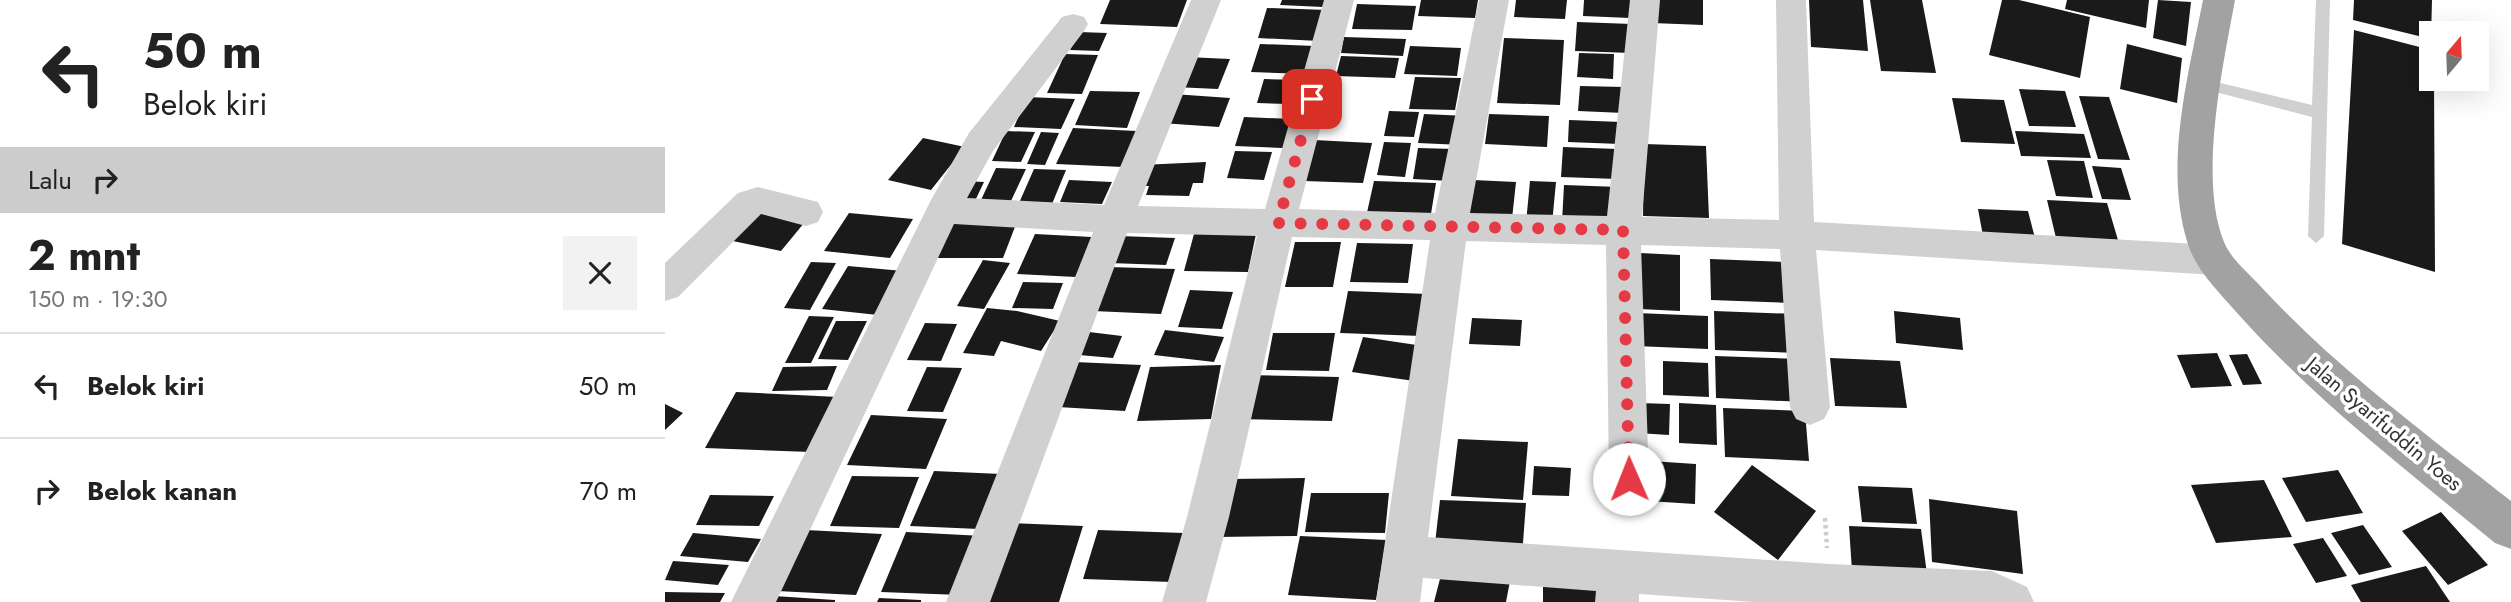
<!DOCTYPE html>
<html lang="id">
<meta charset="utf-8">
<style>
:root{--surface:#fff;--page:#f2f2f2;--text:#222;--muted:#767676;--line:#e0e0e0}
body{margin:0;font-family:Jost,sans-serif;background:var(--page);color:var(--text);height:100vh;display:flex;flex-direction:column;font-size:26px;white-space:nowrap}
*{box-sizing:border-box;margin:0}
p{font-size:23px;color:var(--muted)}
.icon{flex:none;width:38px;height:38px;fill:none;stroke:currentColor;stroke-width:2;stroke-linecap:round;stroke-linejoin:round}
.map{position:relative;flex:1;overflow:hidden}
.sheet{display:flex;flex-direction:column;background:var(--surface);width:665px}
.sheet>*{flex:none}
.top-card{background:#fff;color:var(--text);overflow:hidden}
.needle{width:46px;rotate:19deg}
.fabs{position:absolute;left:1754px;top:21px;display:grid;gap:14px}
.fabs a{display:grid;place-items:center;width:70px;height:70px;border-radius:0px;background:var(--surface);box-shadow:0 7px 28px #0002;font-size:35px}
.pin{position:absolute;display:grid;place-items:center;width:60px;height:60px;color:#fff;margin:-30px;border-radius:14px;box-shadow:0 4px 10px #0006}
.me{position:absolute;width:77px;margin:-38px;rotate:359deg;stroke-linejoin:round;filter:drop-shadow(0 0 5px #0008)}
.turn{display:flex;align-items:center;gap:24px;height:147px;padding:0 28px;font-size:32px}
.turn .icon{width:91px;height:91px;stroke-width:2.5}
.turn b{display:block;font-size:49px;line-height:60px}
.then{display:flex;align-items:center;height:66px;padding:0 28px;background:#0003;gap:14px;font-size:26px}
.round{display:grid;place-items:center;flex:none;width:74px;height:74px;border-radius:0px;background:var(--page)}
.headline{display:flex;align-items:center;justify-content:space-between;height:119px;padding:0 28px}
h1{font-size:42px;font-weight:700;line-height:52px}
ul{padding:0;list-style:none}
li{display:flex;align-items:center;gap:21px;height:105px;padding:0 28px;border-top:2px solid var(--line)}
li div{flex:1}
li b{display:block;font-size:26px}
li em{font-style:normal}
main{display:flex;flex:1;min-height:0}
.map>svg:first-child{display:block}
.building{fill:#1a1a1a}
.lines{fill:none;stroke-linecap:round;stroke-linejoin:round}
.path{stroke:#cdcdcd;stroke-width:4.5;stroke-dasharray:3.5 3.5;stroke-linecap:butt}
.service{fill:#d0d0d0;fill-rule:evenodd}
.minor{fill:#d0d0d0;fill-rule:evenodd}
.trunk{fill:#a2a2a2;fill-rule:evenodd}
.route{stroke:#e63946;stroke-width:12;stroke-dasharray:0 21.6}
.labels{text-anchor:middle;stroke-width:7;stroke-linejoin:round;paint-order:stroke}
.street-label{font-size:21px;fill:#333;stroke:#fff}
</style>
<main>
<section class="sheet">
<div class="top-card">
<div class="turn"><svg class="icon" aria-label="left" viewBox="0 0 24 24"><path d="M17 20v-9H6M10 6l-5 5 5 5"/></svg><div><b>50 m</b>Belok kiri</div></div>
<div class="then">Lalu<svg class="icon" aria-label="right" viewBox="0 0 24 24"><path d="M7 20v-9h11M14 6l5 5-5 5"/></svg></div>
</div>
<div class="headline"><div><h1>2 mnt</h1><p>150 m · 19:30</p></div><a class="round"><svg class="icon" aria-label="close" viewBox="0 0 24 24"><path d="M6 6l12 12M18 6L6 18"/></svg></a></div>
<ul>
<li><svg class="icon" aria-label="left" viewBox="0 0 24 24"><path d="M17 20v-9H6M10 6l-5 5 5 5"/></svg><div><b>Belok kiri</b></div><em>50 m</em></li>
<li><svg class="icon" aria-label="right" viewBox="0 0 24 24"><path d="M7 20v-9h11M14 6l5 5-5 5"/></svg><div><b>Belok kanan</b></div><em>70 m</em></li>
</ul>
</section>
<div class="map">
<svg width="1846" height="602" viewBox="0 0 1846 602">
<rect width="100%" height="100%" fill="#fff"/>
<path class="building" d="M445,0H522L512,27L435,24Z
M617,0H660L658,7L615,5Z
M756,0H813L810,18L753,16Z
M851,0H902L900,19L849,17Z
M919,0H966L965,18L918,16Z
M987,0H1038V25L987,23Z
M1144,0H1198L1203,51L1146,47Z
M1205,0H1257L1271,73L1216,71Z
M1337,0H1354L1425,17L1415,78L1324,55Z
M1402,0H1484L1481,28L1400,9Z
M1493,0L1526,2L1521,46L1488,38Z
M1689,0H1767L1766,39L1688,20Z
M692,4L751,6L747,30L687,29Z
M602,8L663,10L654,41L593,38Z
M912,22L967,24L966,53L910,51Z
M1689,30L1766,50V79H1769L1770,272L1677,244Z
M414,32L442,33L434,51L405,50Z
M679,37L741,39L738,56L676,53Z
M839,38L899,40L895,105L832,103Z
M595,44L650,46L643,74L586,72Z
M1462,44L1517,58L1512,103L1455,89Z
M745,46L796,48L792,76L739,74Z
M914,53L949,54L948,79L912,77Z
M400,54L433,55L417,94L382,93Z
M676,56L734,58L730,78L671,76Z
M522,57L565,59L553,89L509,87Z
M750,77L796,78L790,110L744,109Z
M599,79L632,80L625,104L592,103Z
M915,86L960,87L959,113L913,111Z
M1354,89L1400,91L1411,127L1364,126Z
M425,91L475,92L462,128L410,125Z
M508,94L565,98L554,127L496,123Z
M1414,96L1444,97L1465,160L1433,159Z
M362,97L410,99L396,129L349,127Z
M1287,98L1339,100L1350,144L1296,142Z
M724,111L754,112L749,137L719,136Z
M759,114L802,116L797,145L753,143Z
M824,114L884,116L882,147L820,144Z
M579,117L626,119L618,148L570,146Z
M904,120L956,122L955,144L903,142Z
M408,128L472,131L458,167L391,164Z
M341,131L370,132L356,162L327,161Z
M1350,131L1419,134L1426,158L1356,156Z
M376,132L394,133L380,165L362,164Z
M258,138L300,147L266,190L223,180Z
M649,140L707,143L698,183L639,181Z
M719,142L746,143L740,177L712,175Z
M979,144L1041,146L1044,218L978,216Z
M898,147L953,149L952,179L896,177Z
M753,148L790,149L785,181L748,179Z
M570,151L607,152L599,180L562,178Z
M1382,160L1419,161L1428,198L1391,196Z
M541,162L538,183H528L524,196L481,195L484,186H472L476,165Z
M1427,166L1456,168L1466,200L1437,199Z
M331,168L361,169L345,203L315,202Z
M369,169L401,170L387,204L354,203Z
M404,180L447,182L437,204L395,202Z
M808,180L851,182L847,219L803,217Z
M299,181L319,182L309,203L288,202Z
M709,181L771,183L765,220L701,217Z
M865,181L891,182L887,224L861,223Z
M899,185L954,187L953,225L897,222Z
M1382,200L1442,203L1453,240L1391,238Z
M92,206L144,217L116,251L63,240Z
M1313,209L1363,211L1370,238L1318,236Z
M184,213L248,219L225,258L159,251Z
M286,218L353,219L338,258H269Z
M370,234L427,237L411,277L352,274Z
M529,234H591L583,272L519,271Z
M454,236L510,238L501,265L444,263Z
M630,242H676L668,287H620Z
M692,243L748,244L743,283L685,282Z
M975,253L1015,255V311L974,309Z
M1045,259L1122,262L1125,303L1046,300Z
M318,260L345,263L319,309L292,306Z
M146,262L171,263L145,310L119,308Z
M183,266L238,271L213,315L157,309Z
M444,267L510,269L496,314L428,311Z
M358,282L398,283L388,309L347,308Z
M525,290L568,292L557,329L513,327Z
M683,291L763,294L756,336L675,333Z
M322,308L352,311L395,321L376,351L336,341L329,356L298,353Z
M1049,311L1131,314L1134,353L1050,350Z
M1229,311L1295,318L1298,350L1231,343Z
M972,313L1043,316V349L970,346Z
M144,316L169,317L146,363H120Z
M807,318L857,320L855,346L804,344Z
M171,321H202L183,360L153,359Z
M260,323L292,324L276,361L242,360Z
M500,330L559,337L549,362L489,355Z
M424,332L457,336L448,358L414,355Z
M608,333H670L664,371L601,370Z
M698,337L765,347L756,382L687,372Z
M1552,353L1567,386L1526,388L1512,355Z
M1582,354L1597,384L1578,385L1564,355Z
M1050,356L1136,359L1140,402L1051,398Z
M1165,358L1235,361L1242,408L1170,406Z
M998,361L1043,363L1044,397L998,395Z
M410,362L476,365L460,411L393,407Z
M556,365L546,419L472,421L485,367Z
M172,366L162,390L107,391L118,367Z
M262,367L297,368L278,412L242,411Z
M581,375L674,377L667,421L572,419Z
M71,392L173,397L146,452L40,448Z
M974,403L1005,404L1004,435L972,433Z
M1014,403L1051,405L1052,445L1014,443Z
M0,404L18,413L0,430Z
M1058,408L1140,411L1144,461L1060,457Z
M206,415L282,419L261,469L182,465Z
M793,439L863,442L858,500L786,496Z
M985,461L1031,464L1030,504L983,501Z
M1087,465L1151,511L1113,560L1049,512Z
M869,466L906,468L904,496L867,495Z
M1673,470L1698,513L1641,522L1617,478Z
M269,471L336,474L314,529L245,526Z
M187,476L254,477L234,528L165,526Z
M640,478L632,536L550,537L561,479Z
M1599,480L1627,537L1551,543L1526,485Z
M1193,486L1247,488L1252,524L1197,522Z
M646,493H724L720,533L640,532Z
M45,495L109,496L94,526L31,525Z
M1264,499L1352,511L1358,574L1267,562Z
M775,500L861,503L857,556L769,552Z
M1776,512L1823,565L1783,585L1737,531Z
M346,523L418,526L394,602H318Z
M1698,525L1727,567L1694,575L1666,533Z
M1184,526L1256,529L1262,574L1187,571Z
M141,530L217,534L191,595L112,591Z
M433,530L519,533L507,582L418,579Z
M241,532L318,536L295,595L216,592Z
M28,533L96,539L83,562L15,556Z
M635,536L721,540L711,600L623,595Z
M1658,538L1682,576L1651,583L1628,544Z
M8,561L64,565L53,585L0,580Z
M1761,566L1785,602H1696L1686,585Z
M777,571L845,581L841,602H769Z
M933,580L934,602H878V582Z
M0,592L60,593L55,602H0Z
M109,596L170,600V602H107Z
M214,598L256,600V602H212Z"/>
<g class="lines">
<path class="path" d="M1160,518L1162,548"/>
<path class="service" d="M1651,0H1665L1659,236L1651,243L1643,236L1647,117L1539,89L1531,84L1539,79L1647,105Z"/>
<path class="minor" d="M526,0H556L473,206L600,209L659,0H689L634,209L770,213L814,0H844L805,213L942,216L965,0H995L977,217L1114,220L1111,0H1141L1149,222L1550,245L1563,250L1568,260L1563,270L1550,275L1151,250L1165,407L1159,419L1145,425L1131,419L1125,407L1115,249L976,245L984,479L978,493L964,498L950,493L944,479L941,245L801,241L763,537L1165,564L1327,571L1362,587L1369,602H1089L974,594V602H930L931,591L758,578L755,602H711L765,240L627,237L564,517L541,602H497L522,517L592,236L462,233L325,602H281L428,232L289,224L111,602H66L266,200L304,133L397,17L408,14L419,17L423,24L419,31L328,151L302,198L439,205Z
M93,187L153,202L158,212L153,222L141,226L96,214L13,297L0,301V263L73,193Z"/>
<path class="trunk" d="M1538,0H1570C1558,66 1533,178 1559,242C1566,260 1587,276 1600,291C1674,370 1761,434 1846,501V549L1830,543C1741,470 1650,400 1573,314C1554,292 1530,270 1522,241C1499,165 1523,76 1538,0Z"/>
</g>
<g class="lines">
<path class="route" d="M647,99L613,223L958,230L964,479"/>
</g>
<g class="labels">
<g class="street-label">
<text transform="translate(1719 424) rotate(40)" y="7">Jalan Syarifuddin Yoes</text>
</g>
</g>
</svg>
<div class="fabs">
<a><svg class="needle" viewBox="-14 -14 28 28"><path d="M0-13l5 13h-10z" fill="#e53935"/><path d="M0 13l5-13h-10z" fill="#767676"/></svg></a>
</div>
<div class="pin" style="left:647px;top:99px;background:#d93025"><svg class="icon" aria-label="arrive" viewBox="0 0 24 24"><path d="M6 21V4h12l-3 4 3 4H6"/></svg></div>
<svg class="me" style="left:964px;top:479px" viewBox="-20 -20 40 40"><circle r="19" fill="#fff"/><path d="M0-13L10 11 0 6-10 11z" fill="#e63946"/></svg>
</div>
</main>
